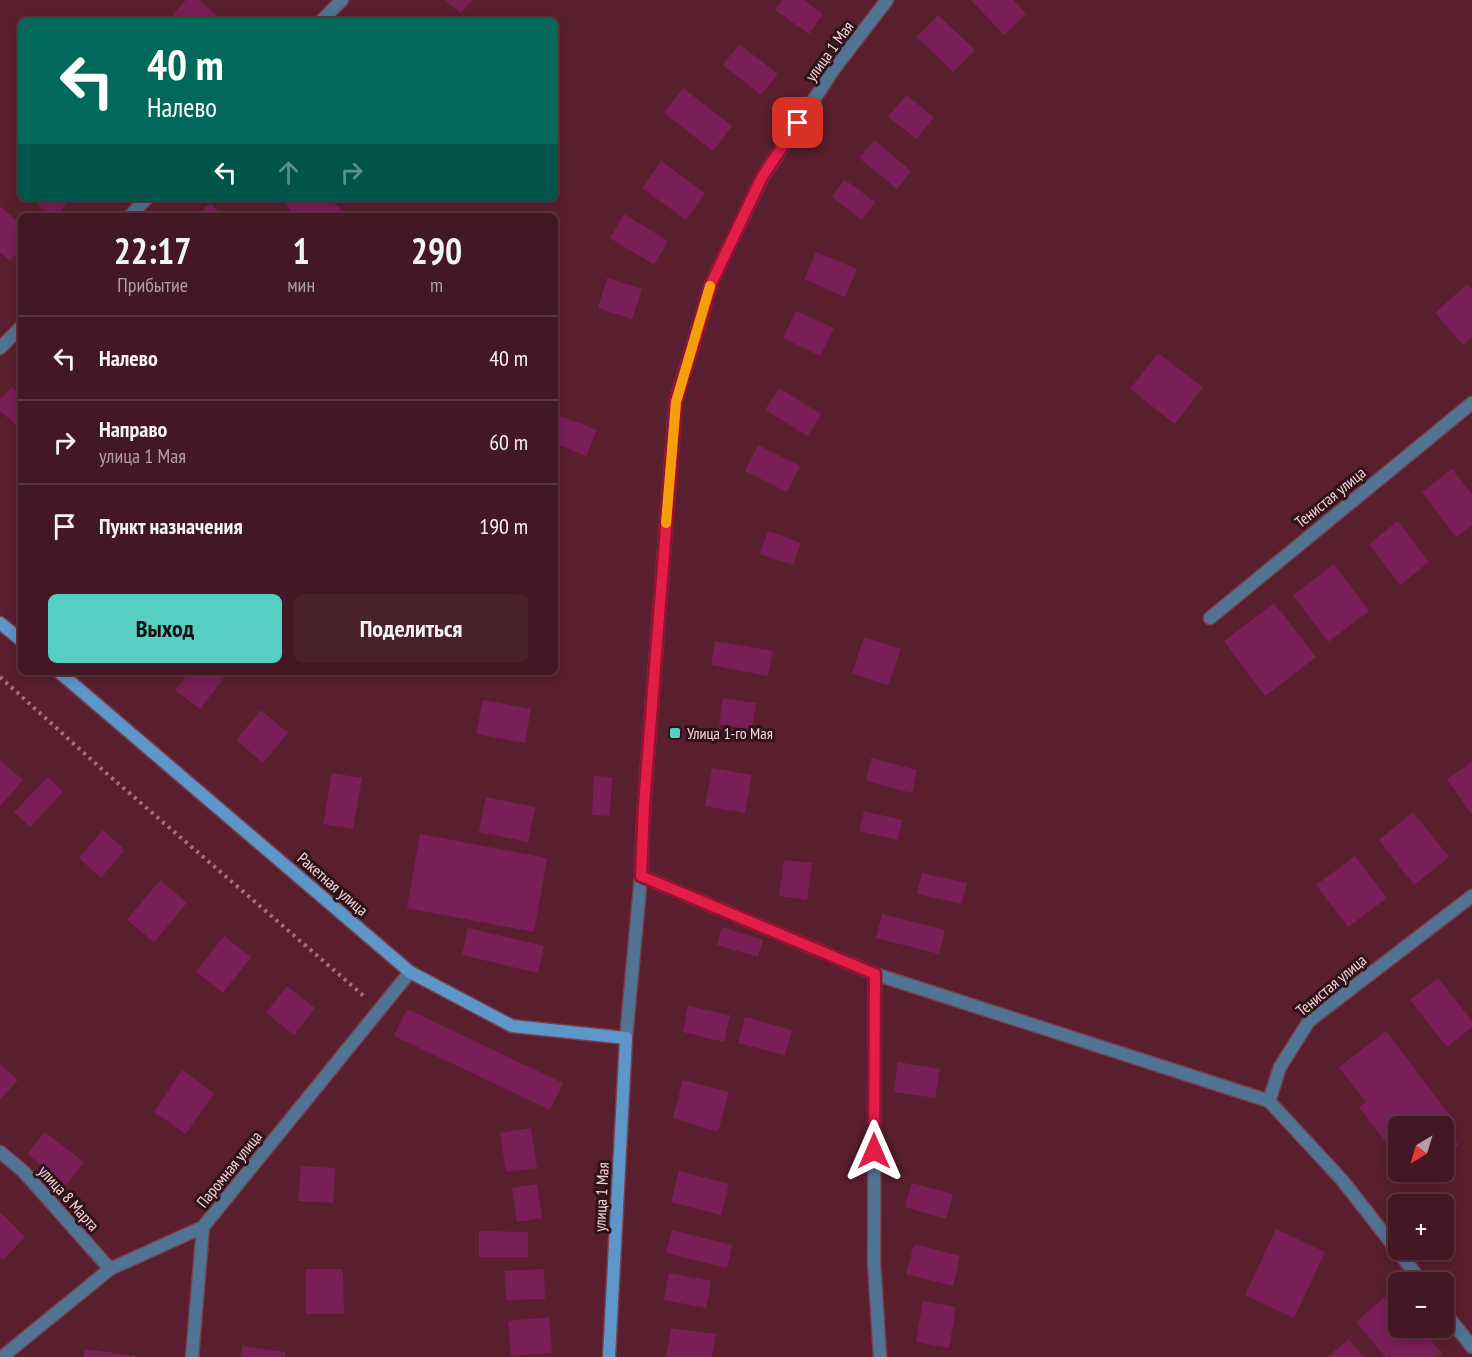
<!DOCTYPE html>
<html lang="ru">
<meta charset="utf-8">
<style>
:root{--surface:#431723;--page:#4a202b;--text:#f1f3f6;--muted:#af9fa6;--line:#5b3641;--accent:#57cec2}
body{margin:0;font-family:"PT Sans Narrow",sans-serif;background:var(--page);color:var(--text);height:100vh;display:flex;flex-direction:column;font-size:22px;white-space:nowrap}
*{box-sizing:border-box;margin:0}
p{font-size:20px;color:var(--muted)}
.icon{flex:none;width:33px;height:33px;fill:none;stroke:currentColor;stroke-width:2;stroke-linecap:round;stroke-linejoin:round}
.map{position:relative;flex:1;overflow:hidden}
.details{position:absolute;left:18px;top:213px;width:540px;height:462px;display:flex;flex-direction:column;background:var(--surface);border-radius:9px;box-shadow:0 3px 15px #0003,0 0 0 2px var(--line)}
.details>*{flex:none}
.guide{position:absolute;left:18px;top:18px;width:540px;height:183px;border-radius:9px;box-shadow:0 3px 15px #0003,0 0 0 2px var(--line);background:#00695c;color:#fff;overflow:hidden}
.needle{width:39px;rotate:218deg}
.tools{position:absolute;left:1388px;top:1116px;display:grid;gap:12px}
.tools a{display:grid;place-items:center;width:66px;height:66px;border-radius:9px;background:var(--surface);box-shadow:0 3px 15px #0003,0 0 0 2px var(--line);font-size:30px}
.pin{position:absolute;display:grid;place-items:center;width:51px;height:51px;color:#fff;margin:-26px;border-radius:12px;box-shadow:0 3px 9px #0006}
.me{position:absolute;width:66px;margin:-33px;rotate:0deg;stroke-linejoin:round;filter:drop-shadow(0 0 4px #0008)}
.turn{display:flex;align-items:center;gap:21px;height:126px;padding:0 30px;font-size:27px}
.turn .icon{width:78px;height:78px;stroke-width:2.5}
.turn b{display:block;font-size:42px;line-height:51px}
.lanes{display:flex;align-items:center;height:57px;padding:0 30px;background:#0003;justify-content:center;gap:30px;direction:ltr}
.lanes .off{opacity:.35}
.eta{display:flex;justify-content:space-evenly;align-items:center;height:102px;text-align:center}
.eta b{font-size:36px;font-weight:700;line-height:42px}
.cta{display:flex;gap:12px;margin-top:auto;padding:12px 30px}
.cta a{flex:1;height:69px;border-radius:9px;background:var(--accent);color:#111;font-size:24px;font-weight:700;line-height:69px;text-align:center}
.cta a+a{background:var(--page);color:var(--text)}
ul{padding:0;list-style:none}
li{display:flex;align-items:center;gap:18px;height:84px;padding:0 30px;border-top:2px solid var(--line)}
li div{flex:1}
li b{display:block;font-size:22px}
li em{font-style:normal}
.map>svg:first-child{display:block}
.building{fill:#7a1e58}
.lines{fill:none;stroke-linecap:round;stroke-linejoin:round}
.minor-casing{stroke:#76404e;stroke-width:15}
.secondary-casing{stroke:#76404e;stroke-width:15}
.path{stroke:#a2717d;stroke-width:4;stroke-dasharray:3 4.5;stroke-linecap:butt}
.minor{stroke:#517494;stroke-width:12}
.secondary{stroke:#5d96c8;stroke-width:12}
.route-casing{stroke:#92132f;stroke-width:15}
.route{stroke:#e11d48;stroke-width:10}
.slow{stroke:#f59e0b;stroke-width:10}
.poi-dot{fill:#57cec2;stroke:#2e141a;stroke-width:2}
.labels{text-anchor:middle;stroke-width:6;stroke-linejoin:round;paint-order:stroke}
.street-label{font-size:16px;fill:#fcd6dd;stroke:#2e141a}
.poi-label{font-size:16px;fill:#fcd6dd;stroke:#2e141a;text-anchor:start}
</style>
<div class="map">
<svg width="1472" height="1357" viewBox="0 0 1472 1357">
<rect width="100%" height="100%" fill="#591f2f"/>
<path class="building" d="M186,0H199L223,21H177L172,16Z
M445,0H472L461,13Z
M782,0H804L823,14L809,34L775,10Z
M971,0H1013L1026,14L1004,35Z
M938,15L975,50L953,72L917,37Z
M739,44L778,74L761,95L723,65Z
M683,88L732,126L713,151L664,113Z
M906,95L934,117L917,139L888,117Z
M874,140L911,171L897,189L859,158Z
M661,161L705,193L686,220L642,188Z
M844,179L875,202L862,220L832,197Z
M30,198H71L56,216H51Z
M290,198H329L342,211L337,216H297L284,203Z
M210,203L224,216H198Z
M0,206L21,225V249L10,261L0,252Z
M624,214L668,241L654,265L610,238Z
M816,252L857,269L845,297L804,279Z
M607,278L642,289L632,319L598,308Z
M1467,284L1472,289V337L1463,345L1435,313Z
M796,311L834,328L820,356L783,338Z
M1158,353L1203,387L1175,424L1130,389Z
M11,387L21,395V429L0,411V400Z
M779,388L821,414L808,436L765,410Z
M555,414L597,430L586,456L555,443Z
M758,445L800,466L787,492L745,471Z
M1452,469L1472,495V525L1456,537L1422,492Z
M1398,521L1429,562L1400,585L1369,544Z
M768,531L801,543L793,565L760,554Z
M1334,564L1369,611L1328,642L1293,595Z
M1274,603L1316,657L1265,696L1224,641Z
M864,637L901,649L888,685L852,673Z
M715,641L773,651L768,676L711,665Z
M189,672H216L224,678L200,709L175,690Z
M723,698L756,703L752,730L719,724Z
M483,700L531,709L525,743L476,734Z
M261,710L288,733L263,763L236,740Z
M871,758L917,770L912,793L866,781Z
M0,760L23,780L0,806Z
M1472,762V815L1447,779Z
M712,768L752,775L745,813L705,806Z
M332,773L362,778L353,829L323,824Z
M594,776L612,777L610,816L592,815Z
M48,777L63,792L30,827L14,812Z
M486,797L535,807L528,842L479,832Z
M864,811L902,820L898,840L859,831Z
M1413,812L1449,857L1414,885L1379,840Z
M103,830L125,850L101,878L79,858Z
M420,834L547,858L534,932L407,908Z
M1355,856L1387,898L1348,927L1316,885Z
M784,860L812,863L807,900L779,896Z
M922,873L967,883L962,904L917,894Z
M160,880L187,903L154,942L127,920Z
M882,914L945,930L939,954L876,938Z
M722,927L763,940L758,957L717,945Z
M468,928L544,946L538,973L462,955Z
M224,936L251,957L223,993L196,972Z
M1438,978L1472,1021V1027L1447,1047L1410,1000Z
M287,986L315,1008L294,1035L266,1013Z
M688,1006L730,1015L724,1042L683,1032Z
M407,1009L563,1083L550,1110L394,1036Z
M745,1017L792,1030L785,1055L738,1043Z
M1386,1031L1454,1121L1445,1128L1459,1145L1443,1158V1126H1398V1159L1359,1107L1366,1102L1339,1067Z
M898,1062L940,1069L935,1098L894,1092Z
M0,1064L18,1080L0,1100Z
M182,1070L214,1093L186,1134L154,1112Z
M683,1080L729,1092L718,1132L673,1118Z
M531,1128L537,1168L506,1172L500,1133Z
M45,1132L84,1162L66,1185L27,1154Z
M301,1166L335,1168L333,1203L298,1201Z
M679,1171L729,1184L721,1215L671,1202Z
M912,1183L953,1194L946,1219L905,1207Z
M537,1184L542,1218L517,1222L512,1188Z
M0,1212L25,1237L3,1260L0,1257Z
M1276,1229L1325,1252L1294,1318L1245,1295Z
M672,1230L732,1245L727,1268L666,1253Z
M479,1231L528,1232V1257H479Z
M914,1244L960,1256L953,1286L906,1274Z
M306,1269H343L344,1314H306Z
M544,1269L545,1299L506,1300L505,1271Z
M669,1273L711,1281L706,1308L664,1300Z
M1390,1293L1398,1302V1328H1420L1442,1353L1437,1357H1386L1356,1322Z
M923,1301L956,1307L949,1348L916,1342Z
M549,1317L552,1353L511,1356L508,1321Z
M671,1328L716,1334L712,1357H666Z
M1349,1339L1364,1357H1327Z
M242,1346L285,1352V1357H241Z
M85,1349L135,1356V1357H84Z"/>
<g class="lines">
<defs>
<path id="minor" d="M321,21L342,0
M130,216L147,198
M0,348L21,327
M1210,618L1472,403
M641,876L875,974L1269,1101L1342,1180L1422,1282
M875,974L874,1262L880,1357
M626,1038L641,876L644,805L676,401L712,282L762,178L834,69L887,0
M1269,1101L1280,1067L1309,1021L1472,896
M0,1152L23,1171L110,1269
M1443,1310L1472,1347
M2,1357L110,1269L203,1227L410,972
M192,1357L203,1227"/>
<path id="secondary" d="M0,623L21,640
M59,672L410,972L512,1026L626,1038L609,1357"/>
</defs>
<use href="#minor" class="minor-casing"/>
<use href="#secondary" class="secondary-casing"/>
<path class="path" d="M0,677L105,772L365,997"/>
<use href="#minor" class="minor"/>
<use href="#secondary" class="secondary"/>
</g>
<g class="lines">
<defs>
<path id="route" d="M798,123L762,177L712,282L676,402L644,805L641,876L875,974L874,1151"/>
</defs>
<use href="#route" class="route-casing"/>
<use href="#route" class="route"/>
<path class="slow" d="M666,523L676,402L710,286"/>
</g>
<rect class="poi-dot" x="669" y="727" width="12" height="12" rx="3"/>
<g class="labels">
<g class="street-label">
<text transform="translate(829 51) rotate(-54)" y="6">улица 1 Мая</text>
<text transform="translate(1330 497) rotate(-39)" y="6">Тенистая улица</text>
<text transform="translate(333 884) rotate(41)" y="6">Ракетная улица</text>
<text transform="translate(1331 985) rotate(-40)" y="6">Тенистая улица</text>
<text transform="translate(229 1169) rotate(-51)" y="6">Паромная улица</text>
<text transform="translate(601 1197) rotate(-87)" y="6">улица 1 Мая</text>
<text transform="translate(69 1198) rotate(48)" y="6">улица 8 Марта</text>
</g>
<g class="poi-label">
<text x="687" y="739">Улица 1-го Мая</text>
</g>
</g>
</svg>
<div class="tools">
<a><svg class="needle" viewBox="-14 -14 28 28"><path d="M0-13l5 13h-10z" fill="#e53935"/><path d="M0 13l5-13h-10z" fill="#af9fa6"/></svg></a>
<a>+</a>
<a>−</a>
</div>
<div class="pin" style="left:798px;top:123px;background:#d93025"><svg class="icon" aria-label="arrive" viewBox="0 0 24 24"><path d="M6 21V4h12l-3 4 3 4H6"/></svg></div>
<svg class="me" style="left:874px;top:1151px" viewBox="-20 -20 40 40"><path d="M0-17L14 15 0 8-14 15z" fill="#e11d48" stroke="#fff" stroke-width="4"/></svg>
<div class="guide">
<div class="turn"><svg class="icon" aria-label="left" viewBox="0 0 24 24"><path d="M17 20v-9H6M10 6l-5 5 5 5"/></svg><div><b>40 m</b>Налево</div></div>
<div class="lanes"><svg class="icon" aria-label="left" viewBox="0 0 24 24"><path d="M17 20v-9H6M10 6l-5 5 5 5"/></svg><svg class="icon off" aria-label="ahead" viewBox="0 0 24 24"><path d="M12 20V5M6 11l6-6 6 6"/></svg><svg class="icon off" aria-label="right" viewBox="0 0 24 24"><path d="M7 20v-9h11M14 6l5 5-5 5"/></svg></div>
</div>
<section class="details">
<div class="eta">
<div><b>22:17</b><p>Прибытие</p></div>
<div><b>1</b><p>мин</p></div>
<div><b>290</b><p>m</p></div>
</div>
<ul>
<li><svg class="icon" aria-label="left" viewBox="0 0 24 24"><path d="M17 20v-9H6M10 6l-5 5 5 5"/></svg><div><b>Налево</b></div><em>40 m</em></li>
<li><svg class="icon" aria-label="right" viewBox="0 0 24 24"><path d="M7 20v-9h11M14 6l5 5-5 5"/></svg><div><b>Направо</b><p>улица 1 Мая</p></div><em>60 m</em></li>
<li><svg class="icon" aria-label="arrive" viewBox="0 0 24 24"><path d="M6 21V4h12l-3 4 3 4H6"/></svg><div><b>Пункт назначения</b></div><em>190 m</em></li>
</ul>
<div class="cta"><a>Выход</a><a>Поделиться</a></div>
</section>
</div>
